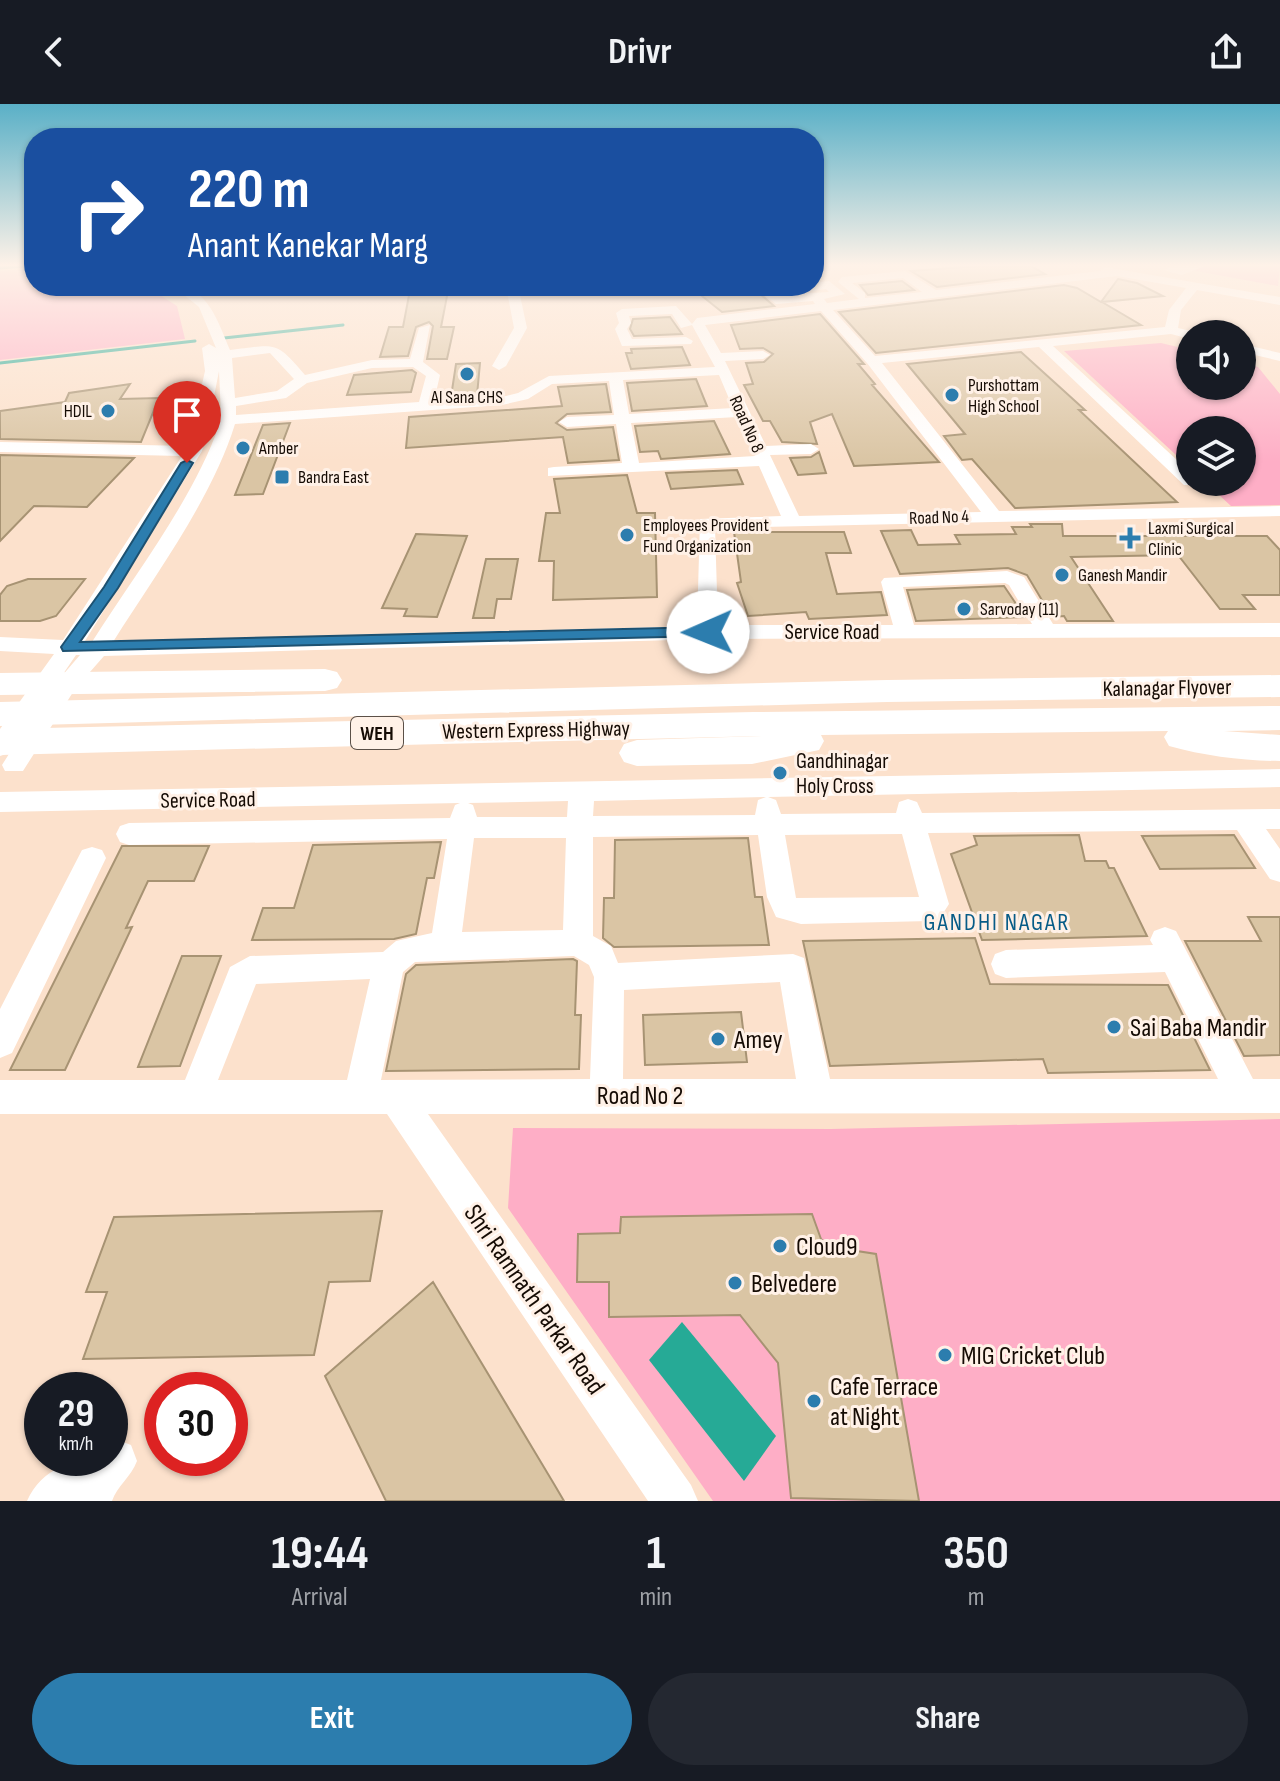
<!DOCTYPE html>
<style>
:root{--surface:#171b24;--page:#242831;--text:#f1f3f6;--muted:#9ea1a6;--accent:#2c7dae}
body{margin:0;font-family:"Sofia Sans Condensed",sans-serif;background:var(--page);color:var(--text);height:100vh;display:flex;flex-direction:column;font-size:30px;white-space:nowrap}
*{box-sizing:border-box;margin:0}
p{font-size:26px;color:var(--muted)}
.icon{flex:none;width:44px;height:44px;fill:none;stroke:currentColor;stroke-width:2;stroke-linecap:round;stroke-linejoin:round}
.map{position:relative;height:1397px;overflow:hidden}
.details{display:flex;flex-direction:column;background:var(--surface);flex:1}
.details>*{flex:none}
.hud{position:absolute;left:24px;top:24px;width:800px;height:168px;border-radius:32px;box-shadow:0 2px 6px #0004;background:#1a4fa0;color:#fff;overflow:hidden}
.tools{position:absolute;left:1176px;top:216px;display:grid;gap:16px}
.tools a{display:grid;place-items:center;width:80px;height:80px;border-radius:50%;background:var(--surface);box-shadow:0 2px 6px #0004;font-size:40px}
.speed{position:absolute;left:24px;top:1268px;display:flex;gap:16px;font-size:40px;font-weight:700;text-align:center}
.speed>*{display:grid;place-content:center;width:104px;height:104px;border-radius:50%;background:var(--surface);box-shadow:0 2px 6px #0004;line-height:1}
.speed small{font-size:20px;font-weight:400}
.speed .limit{border:12px solid #d22;background:#fff;color:#111}
.pin{position:absolute;display:grid;place-items:center;width:68px;height:68px;color:#fff;margin:-82px -34px;border-radius:50% 50% 50% 0;rotate:-45deg;box-shadow:0 0 8px #0007}
.pin .icon{rotate:45deg}
.me{position:absolute;width:88px;margin:-44px;rotate:269deg;stroke-linejoin:round;filter:drop-shadow(0 0 6px #0008)}
.turn{display:flex;align-items:center;gap:28px;height:168px;padding:0 32px;font-size:36px}
.turn .icon{width:104px;height:104px;stroke-width:2.5}
.turn b{display:block;font-size:56px;line-height:68px}
.eta{display:flex;justify-content:space-evenly;align-items:center;height:136px;text-align:center}
.eta b{font-size:48px;font-weight:700;line-height:56px}
.cta{display:flex;gap:16px;margin-top:auto;padding:16px 32px}
.cta a{flex:1;height:92px;border-radius:48px;background:var(--accent);color:#fff;font-size:32px;font-weight:700;line-height:92px;text-align:center}
.cta a+a{background:var(--page);color:var(--text)}
header{display:flex;justify-content:space-between;align-items:center;height:104px;padding:0 32px;background:var(--surface);font-size:36px;font-weight:700}
.map>svg:first-child{display:block}
.green{fill:#feaec6}
.water{fill:#26aa96}
.lines{fill:none;stroke-linecap:round;stroke-linejoin:round}
.stream{stroke:#26aa96;stroke-width:3}
.building{fill:#dac5a4;stroke:#a79373;stroke-width:2}
.minor{fill:#fff;fill-rule:evenodd}
.highway{fill:#fff;fill-rule:evenodd}
.route{fill:#2c7dae;stroke:#1d5171;stroke-width:2}
.poi-dot{fill:#2c7dae;stroke:#fff1e7;stroke-width:3}
.labels{text-anchor:middle;stroke-width:6;stroke-linejoin:round;paint-order:stroke}
.far-poi-label{font-size:18px;fill:#150b04;stroke:#fff1e7;text-anchor:start}
.far-street-label{font-size:18px;fill:#150b04;stroke:#fff1e7}
.shield{fill:#fff1e7;stroke:#5b5048;stroke-width:2}
.shield-label{font-size:20px;font-weight:bold;fill:#150b04}
.street-label{font-size:22px;fill:#150b04;stroke:#fff1e7}
.poi-label{font-size:22px;fill:#150b04;stroke:#fff1e7;text-anchor:start}
.neighbourhood-label{font-size:24px;letter-spacing:2px;fill:#075c87;stroke:#fff1e7}
.near-poi-label{font-size:26px;fill:#150b04;stroke:#fff1e7;text-anchor:start}
.near-street-label{font-size:26px;fill:#150b04;stroke:#fff1e7}
</style>
<header><svg class="icon" aria-label="back" viewBox="0 0 24 24"><path d="M15 5l-7 7 7 7"/></svg>Drivr<svg class="icon" aria-label="share" viewBox="0 0 24 24"><path d="M12 15V3M7 8l5-5 5 5M5 13v7h14v-7"/></svg></header>
<div class="map">
<svg width="1280" height="1397" viewBox="0 0 1280 1397">
<rect width="100%" height="100%" fill="#fce1cc"/>
<path class="green" d="M1280,162L1278,182L1175,163L1189,162Z
M34,165V182H146L177,202L185,235L0,256V167Z
M1161,239L1190,246V282H1242V259L1258,263L1280,290V401L1231,402L1205,378H1242V326H1190V364L1064,247Z
M1280,1015V1397H713L508,1104L513,1024L831,1025Z"/>
<path class="water" d="M682,1218L776,1332L744,1377L649,1256Z"/>
<g class="lines">
<path class="stream" d="M0,164L24,162
M224,234L343,221
M0,259L195,237"/>
</g>
<path class="building" d="M978,162H1031L1045,170L937,183L911,167Z
M1118,175L1137,179L1163,192L1102,198L1141,221L876,249L839,208L1064,181L1077,184L1101,198Z
M902,177L914,186L868,191L860,181Z
M416,182H439L438,187H448L441,223H454L447,255H427L433,222L429,218L416,223L408,252L380,253L389,223H403L410,186H416Z
M712,182H768L759,189L774,202L722,208L692,184Z
M820,210L864,260H858L875,280L872,281L939,358L854,362L832,310L810,318L817,340L782,338L770,317H763L744,281L753,280L746,259L764,258L773,250L763,244L740,245L731,221Z
M670,213L682,230L634,232L630,225L633,215Z
M682,243L690,261L631,265L626,249H632L631,245Z
M1021,248L1085,306H1079L1177,398L1015,404L972,355L962,356L944,332L965,330L907,260Z
M480,259L477,291L451,293L456,260Z
M412,266L416,269L411,288L347,291L354,271Z
M696,275L707,302L632,307L627,279Z
M130,280L120,295L159,294L141,338L0,335V307L65,298L69,289Z
M606,280L611,308L567,310L556,319L567,326L613,323L619,356L568,359L563,333L406,344L409,313L562,302L558,283Z
M714,317L730,350L661,355L658,347L640,348L635,322Z
M290,319L263,390L235,391L263,321Z
M819,348L826,369L798,371L790,354L811,353Z
M0,351L134,354L87,403L34,402L0,437Z
M737,366L743,380L671,385L666,369Z
M627,371L637,409H655L657,493L553,496L554,457H539L546,409H560L554,375Z
M1030,420H1062L1063,432H1267L1280,446V491H1243L1255,505H1220L1178,451L1071,453L1113,517H1067L1064,512L1052,513L1027,471L1008,464L900,470L881,427L911,426L918,441L960,440L955,431L1016,430L1012,423H1032Z
M734,428H844L851,449H826L837,490L881,488L887,511L809,515L806,508L748,512L737,479L741,478Z
M416,430L467,432L437,513L404,512L407,505L382,504Z
M486,455H518L511,495H497L494,514H473Z
M28,475H85L56,512L40,517H0V491L7,482Z
M1004,482L1025,513L916,517L907,486Z
M1079,731L1085,757H1106L1109,764H1114L1147,832L982,836L951,750L977,741L974,732Z
M1234,731L1255,764L1160,765L1142,732Z
M748,734L755,793H762L769,841L614,843L603,834L604,794H614L615,736Z
M441,738L434,774H427L416,830L394,835L252,836L263,804H294L313,741Z
M122,742H209L194,777H148L126,824L132,823L65,966H10Z
M1248,813H1280V951L1244,952L1185,837H1261Z
M975,834L990,880L1168,881L1210,966L1048,969L1043,955L830,962L803,837Z
M182,852H221L180,962L138,963Z
M573,855L577,857L575,911H581L579,965L386,967L406,870L416,861Z
M741,908L747,958L645,961L643,911Z
M382,1107L370,1177L329,1178L314,1251L83,1255L107,1188H86L114,1113Z
M812,1110L821,1135L831,1143L876,1150L919,1397L791,1394L778,1259L740,1211L609,1213V1178H577L578,1130L620,1129L621,1113Z
M433,1178L554,1380L564,1397H386L325,1272Z"/>
<g class="lines">
<path class="minor" d="M1173,162H1205L1182,171L1163,166Z
M1105,163L1280,193V201L1197,186L1181,206L1178,224L1195,228L1190,235L1171,230L1053,242L1190,368V378H1198L1196,381H1184L1039,243L882,259L999,407L1280,402V412L715,424L718,521H893L881,478L884,474L1007,467L1024,473L1053,520L1280,519V533L708,535L104,552L75,585L23,667H5L2,661L16,639L9,649L0,652V625L54,550L0,547V533L63,536L182,352L0,348V338L188,342L205,267L202,244L209,240L216,244L199,203L173,182C208,182 218,218 230,246C275,241 275,235 305,271L372,256L410,255L419,224L430,221L423,258L440,271L434,297L502,293L518,289L549,272L715,263L692,221L681,224L672,210L629,212L631,219L627,225L632,235L686,233L693,237L691,240L622,242L615,225L619,219L616,209L622,205L676,202L692,220L697,214L815,200L813,197L776,200L762,189L768,185L829,177L845,190L824,195L827,199L859,195L838,178L842,173L905,167L936,186L1100,167ZM1117,172L1186,184L1169,206L1165,223L875,252L833,206ZM903,174L922,188L865,194V189L852,179ZM826,185L829,188L779,191ZM821,207L867,259L981,408L799,412L770,351L811,350L819,345L811,340L766,342L725,257L763,255L770,251L763,247L721,249L705,221ZM270,249L294,275L277,287L235,294L232,254ZM413,263L426,272L419,298L236,311V302L286,294L307,279L372,264ZM219,267L221,312L210,313ZM719,271L733,304L629,310L623,276ZM609,277L614,311L567,313L559,318L567,323L616,320L622,359L554,363L548,364V372L759,362L781,412L700,415L697,522L113,538C155,471 212,395 235,320L502,301L528,295L552,280ZM737,313L755,352L639,359L631,319ZM209,321H219C195,393 133,473 92,538L85,537L202,347ZM1005,479L1009,481L1032,520L914,521L903,483ZM76,551H80L61,573Z
M506,182H518L527,224L506,262L499,266L492,262L514,224Z
M1242,240L1280,249V257L1242,248Z
M1280,665V683L768,693L776,696L781,710L896,709L899,698L908,695L917,698L922,709L1280,705V725H1266L1280,745V778L1270,775L1237,726L928,729L949,800L940,814L930,817L801,820L776,813L767,793L758,731L593,733V832L611,842L618,859L793,850L804,854L830,975H1218L1165,868L1006,874L995,870L991,860L995,850L1006,846L1153,841L1150,836L1154,827L1165,823L1176,827L1253,975H1280V1009L428,1010L691,1381L698,1397H648L387,1010H0V976H185L230,863L250,852L383,848L396,837L432,829L447,735L129,741L120,738L116,730L120,722L129,719L450,714L455,701L460,699L0,708V688ZM766,693L758,696L755,711L593,712L594,697ZM568,697L567,713H477L473,701L468,699ZM902,730L919,793L796,794L785,731ZM474,734H566L563,826L462,828ZM574,852L589,861L594,873L590,975L381,976L403,868L415,858ZM370,875L347,976H218L256,880ZM780,878L796,975H623L624,886Z
M92,743L102,746L106,754L12,949L0,954V905L82,746Z
M115,1335L131,1341L137,1357C131,1373 117,1382 112,1397H27C42,1363 75,1354 110,1354V1337Z"/>
<path class="highway" d="M325,565L337,568L342,576L337,584L325,587L0,591V569Z
M1280,571V593L887,598L0,622V598L887,576Z
M1280,602V626L1224,627L1280,631V657C1244,657 1205,652 1169,642L1164,633L1168,627L821,631L824,637L819,646L752,660L637,662L624,658L619,649L624,640L637,636L762,632L0,651V625L754,608Z"/>
</g>
<linearGradient id="sky" x2="0" y2="1"><stop stop-color="#5ab0c7"/><stop offset="0.45" stop-color="#fef2e8"/><stop offset="1" stop-color="#fef2e8" stop-opacity="0"/></linearGradient>
<rect width="1280" height="358" fill="url(#sky)"/>
<path class="route" d="M187,356L193,359L118,484L80,538L708,523L716,528L708,532L63,547L61,543L104,483L181,359Z"/>
<g class="poi-dot">
<circle cx="467" cy="270" r="8"/>
<circle cx="952" cy="291" r="8"/>
<circle cx="108" cy="307" r="8"/>
<circle cx="243" cy="344" r="8"/>
<rect x="274" y="365" width="16" height="16" rx="4"/>
<circle cx="627" cy="431" r="8"/>
<path d="M1126 422h8v8h8v8h-8v8h-8v-8h-8v-8h8z"/>
<circle cx="1062" cy="471" r="8"/>
<circle cx="964" cy="505" r="8"/>
<circle cx="780" cy="669" r="8"/>
<circle cx="1114" cy="923" r="8"/>
<circle cx="718" cy="935" r="8"/>
<circle cx="780" cy="1142" r="8"/>
<circle cx="735" cy="1179" r="8"/>
<circle cx="945" cy="1251" r="8"/>
<circle cx="814" cy="1297" r="8"/>
</g>
<g class="labels">
<g class="far-poi-label">
<text x="968" y="287">Purshottam<tspan x="968" dy="21">High School</tspan></text>
<text x="467" y="299" text-anchor="middle">Al Sana CHS</text>
<text x="92" y="313" text-anchor="end">HDIL</text>
<text x="259" y="350">Amber</text>
<text x="298" y="379">Bandra East</text>
<text x="643" y="427">Employees Provident<tspan x="643" dy="21">Fund Organization</tspan></text>
<text x="1148" y="430">Laxmi Surgical<tspan x="1148" dy="21">Clinic</tspan></text>
<text x="1078" y="477">Ganesh Mandir</text>
<text x="980" y="511">Sarvoday (11)</text>
</g>
<g class="far-street-label">
<text transform="translate(747 320) rotate(66)" y="6">Road No 8</text>
<text transform="translate(939 413) rotate(-2)" y="6">Road No 4</text>
</g>
<rect class="shield" x="351" y="613" width="52" height="32" rx="6"/>
<g class="shield-label">
<text x="377" y="636">WEH</text>
</g>
<g class="street-label">
<text x="832" y="535">Service Road</text>
<text transform="translate(1167 583) rotate(-1)" y="8">Kalanagar Flyover</text>
<text transform="translate(536 625) rotate(-1)" y="8">Western Express Highway</text>
<text transform="translate(208 695) rotate(-1)" y="8">Service Road</text>
</g>
<g class="poi-label">
<text x="796" y="664">Gandhinagar<tspan x="796" dy="25">Holy Cross</tspan></text>
</g>
<g class="neighbourhood-label">
<text x="997" y="826">GANDHI NAGAR</text>
</g>
<g class="near-poi-label">
<text x="1130" y="932">Sai Baba Mandir</text>
<text x="734" y="944">Amey</text>
<text x="796" y="1151">Cloud9</text>
<text x="751" y="1188">Belvedere</text>
<text x="961" y="1260">MIG Cricket Club</text>
<text x="830" y="1291">Cafe Terrace<tspan x="830" dy="30">at Night</tspan></text>
</g>
<g class="near-street-label">
<text x="640" y="1000">Road No 2</text>
<text transform="translate(535 1195) rotate(55)" y="9">Shri Ramnath Parkar Road</text>
</g>
</g>
</svg>
<div class="tools">
<a><svg class="icon" aria-label="sound" viewBox="0 0 24 24"><path d="M4 9h4l5-4v14l-5-4H4zM17 9q2 3 0 6"/></svg></a>
<a><svg class="icon" aria-label="layers" viewBox="0 0 24 24"><path d="M12 4l9 5-9 5-9-5zM3 14l9 5 9-5"/></svg></a>
</div>
<div class="speed"><div>29<small>km/h</small></div><div class="limit">30</div></div>
<div class="pin" style="left:187px;top:359px;background:#d93025"><svg class="icon" aria-label="arrive" viewBox="0 0 24 24"><path d="M6 21V4h12l-3 4 3 4H6"/></svg></div>
<svg class="me" style="left:708px;top:528px" viewBox="-20 -20 40 40"><circle r="19" fill="#fff"/><path d="M0-13L10 11 0 6-10 11z" fill="#2c7dae"/></svg>
<div class="hud">
<div class="turn"><svg class="icon" aria-label="right" viewBox="0 0 24 24"><path d="M7 20v-9h11M14 6l5 5-5 5"/></svg><div><b>220 m</b>Anant Kanekar Marg</div></div>
</div>
</div>
<section class="details">
<div class="eta">
<div><b>19:44</b><p>Arrival</p></div>
<div><b>1</b><p>min</p></div>
<div><b>350</b><p>m</p></div>
</div>
<div class="cta"><a>Exit</a><a>Share</a></div>
</section>
